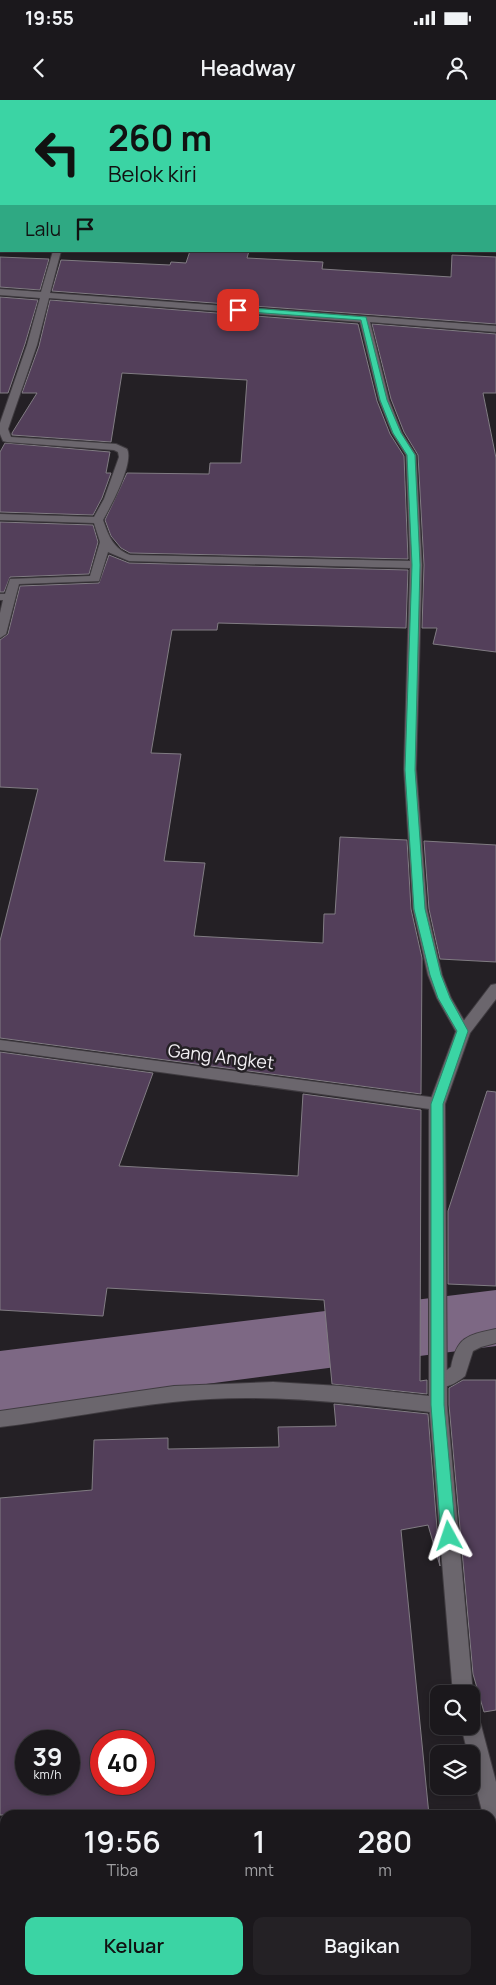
<!DOCTYPE html>
<html lang="id">
<style>
:root{--surface:#1b181c;--page:#242125;--text:#f1f3f6;--muted:#a0a0a3;--line:#39373b;--accent:#3bd4a4}
body{margin:0;font-family:Manrope,sans-serif;background:var(--page);color:var(--text);height:100vh;display:flex;flex-direction:column;font-size:19px;white-space:nowrap}
*{box-sizing:border-box;margin:0}
p{font-size:16px;color:var(--muted)}
.icon{flex:none;width:28px;height:28px;fill:none;stroke:currentColor;stroke-width:2;stroke-linecap:round;stroke-linejoin:round}
.map{position:relative;flex:1;overflow:hidden}
.details{position:absolute;left:0px;top:1710px;width:496px;height:175px;display:flex;flex-direction:column;background:var(--surface);border-radius:15px 15px 0 0;box-shadow:0 2px 8px #0003,0 0 0 1px var(--line)}
.details>*{flex:none}
.guide{position:absolute;left:0px;top:0px;width:496px;height:152px;box-shadow:0 2px 8px #0003,0 0 0 1px var(--line);background:#3bd4a4;color:#111;overflow:hidden}
.tools{position:absolute;left:430px;top:1585px;display:grid;gap:10px}
.tools a{display:grid;place-items:center;width:50px;height:50px;border-radius:10px;background:var(--surface);box-shadow:0 2px 8px #0003,0 0 0 1px var(--line);font-size:25px}
.speed{position:absolute;left:15px;top:1630px;display:flex;gap:10px;font-size:25px;font-weight:700;text-align:center}
.speed>*{display:grid;place-content:center;width:65px;height:65px;border-radius:50%;background:var(--surface);box-shadow:0 2px 8px #0003,0 0 0 1px var(--line);line-height:1}
.speed small{font-size:12px;font-weight:400}
.speed .limit{border:8px solid #d22;background:#fff;color:#111}
.pin{position:absolute;display:grid;place-items:center;width:42px;height:42px;color:#fff;margin:-21px;border-radius:10px;box-shadow:0 2px 8px #0006}
.me{position:absolute;width:55px;margin:-28px;rotate:355deg;stroke-linejoin:round;filter:drop-shadow(0 0 4px #0008)}
.turn{display:flex;align-items:center;gap:18px;height:105px;padding:0 25px;font-size:22px}
.turn .icon{width:65px;height:65px;stroke-width:2.5}
.turn b{display:block;font-size:35px;line-height:42px}
.then{display:flex;align-items:center;height:48px;padding:0 25px;background:#0003;gap:10px;font-size:19px}
.eta{display:flex;justify-content:space-evenly;align-items:center;height:85px;text-align:center}
.eta b{font-size:30px;font-weight:600;line-height:35px}
.action{display:flex;gap:10px;margin-top:auto;padding:10px 25px}
.action a{flex:1;height:58px;border-radius:10px;background:var(--accent);color:#111;font-size:20px;font-weight:600;line-height:58px;text-align:center}
.action a+a{background:var(--page);color:var(--text)}
.status{display:flex;justify-content:space-between;align-items:center;height:35px;padding:0 25px;background:var(--surface);direction:ltr}
.status svg{height:14px;fill:currentColor}
header{display:flex;justify-content:space-between;align-items:center;height:65px;padding:0 25px;background:var(--surface);font-size:22px;font-weight:600}
.map>svg:first-child{display:block}
.lines{fill:none;stroke-linecap:round;stroke-linejoin:round}
.canal{fill:#7d6884;fill-rule:evenodd}
.building{fill:#533f5a;stroke:#817c83;fill-rule:evenodd}
.street-casing{stroke:#403c41;stroke-width:2}
.secondary-casing{stroke:#403c41;stroke-width:2}
.street{fill:#6b666d;fill-rule:evenodd}
.secondary{fill:#6b666d;fill-rule:evenodd}
.route{fill:#3bd4a4;stroke:#268a6b}
.labels{text-anchor:middle;stroke-width:5;stroke-linejoin:round;paint-order:stroke}
.street-label{font-size:18px;fill:#f3f0f4;stroke:#242025}
</style>
<div class="status"><b>19:55</b><svg viewBox="0 0 49 12"><path d="M0 12V9h3v3zM5 12V6h3v6zM10 12V3h3v9zM15 12V0h3v12zM26 1h20v11H26zM47 4h2v5h-2z"/></svg></div>
<header><svg class="icon" aria-label="back" viewBox="0 0 24 24"><path d="M15 5l-7 7 7 7"/></svg>Headway<svg class="icon" aria-label="person" viewBox="0 0 24 24"><circle cx="12" cy="8" r="4"/><path d="M4 21q1-7 8-7t8 7"/></svg></header>
<div class="map">
<svg width="496" height="1885" viewBox="0 0 496 1885">
<rect width="100%" height="100%" fill="#242025"/>
<g class="lines">
<path class="canal" d="M496,1190V1246L0,1311V1251Z"/>
</g>
<path class="building" d="M190,151H249L247,158L323,162L322,169L451,177L452,155L496,157V224L52,191L61,160L170,165L171,162L186,163Z
M0,157L49,159L40,190L0,187Z
M0,197L38,200L25,244L8,293H0Z
M50,200L358,224L377,301L390,334L404,356L408,459L130,453L121,448L111,436L105,420L127,373L209,374L210,363H241L247,280L122,273L111,342L12,335V333L37,293H22L39,246Z
M372,224L496,234V293H483L496,358V552L433,544L437,528H422L424,465L418,355L404,332L391,299Z
M5,343L110,352L106,373H111L102,398L93,415L0,412V352Z
M0,422L93,425L98,442L89,474L10,477L4,492H0Z
M109,455L129,463L408,470L406,528L218,523L217,530H172L151,653L181,654L164,761L205,763L194,836L323,843L324,814H335L340,737L407,740L411,809L422,858L421,994L0,938V841L38,689L0,687V540L8,534L20,486L99,483Z
M424,741L496,745V862L440,859L429,809Z
M0,952L153,973L119,1066L298,1076L303,994L421,1010L420,1281L427,1280V1294L332,1284L324,1200L107,1188L103,1216L0,1210Z
M487,991L496,992V1186L448,1184V1111Z
M463,1280H496V1610L484,1612L473,1574L449,1305V1288Z
M334,1304L428,1314L440,1466L428,1425L401,1430L429,1715H0V1398L92,1390L94,1340L168,1338V1349L279,1347L278,1327L336,1326ZM26,1641H69V1684H26ZM101,1641H144V1684H101Z"/>
<g class="lines">
<defs>
<path id="street" d="M86,0H94V1H86Z
M0,7H1V11H0Z
M0,69H1V73H0Z
M495,92H496V96H495Z
M53,151H61L50,193L496,226V232L370,222L389,300L402,333L416,355L422,465L416,669L427,809L442,875L451,898L470,931L468,935L463,936L458,935L437,898L428,875L413,809L404,669L410,468L129,461L108,452L99,481L19,484L6,534L0,538V513L3,500H0V494H5L10,479L90,476L100,442L94,423L0,420V414L94,417L104,399L119,357L118,352L114,350L7,342L3,341L0,334V323L27,245L40,198L0,195V189L41,192ZM49,198L360,222L379,300L392,333L406,355L410,461L130,455C113,448 109,437 103,420C111,406 134,363 127,349L116,344L11,337L8,329L37,245Z
M0,940L437,998L442,1000L445,1004L442,1008L437,1010L0,950Z
M496,1229V1243L481,1247L473,1251L465,1276C455,1284 445,1290 432,1285L429,1280L432,1275L444,1272L451,1267C457,1236 468,1235 496,1229Z
M273,1282L340,1286L438,1297L444,1300L447,1305L444,1310L438,1313C350,1303 261,1292 173,1302C115,1308 58,1320 0,1327V1311L174,1286Z"/>
<path id="secondary" d="M496,884V899L470,933L445,1004L447,1305L473,1594L471,1598V1594H453L429,1305V1004L456,931L491,885Z
M471,1615L478,1618L481,1625L496,1682V1734L491,1732V1715H483L471,1667V1654H468L461,1626H471Z"/>
</defs>
<use href="#street" class="street-casing"/>
<use href="#secondary" class="secondary-casing"/>
<use href="#street" class="street"/>
<use href="#secondary" class="secondary"/>
</g>
<path class="route" d="M238,207L366,217L387,300L401,333L415,355L420,465L415,670L425,809L441,875L450,898L468,931L443,1004L444,1305L456,1436L454,1440L449,1442L444,1440L441,1436L431,1305V1004L457,931L438,898L430,875L414,809L405,670L412,465L407,355L393,333L380,300L361,220L236,211L235,210Z"/>
<g class="labels">
<g class="street-label">
<text transform="translate(221 957) rotate(7)" y="6">Gang Angket</text>
</g>
</g>
</svg>
<div class="tools">
<a><svg class="icon" aria-label="search" viewBox="0 0 24 24"><circle cx="10" cy="10" r="6"/><path d="M15 15l6 6"/></svg></a>
<a><svg class="icon" aria-label="layers" viewBox="0 0 24 24"><path d="M12 4l9 5-9 5-9-5zM3 14l9 5 9-5"/></svg></a>
</div>
<div class="speed"><div>39<small>km/h</small></div><div class="limit">40</div></div>
<div class="pin" style="left:238px;top:210px;background:#d93025"><svg class="icon" aria-label="arrive" viewBox="0 0 24 24"><path d="M6 21V4h12l-3 4 3 4H6"/></svg></div>
<svg class="me" style="left:449px;top:1436px" viewBox="-20 -20 40 40"><path d="M0-17L14 15 0 8-14 15z" fill="#3bd4a4" stroke="#fff" stroke-width="4"/></svg>
<div class="guide">
<div class="turn"><svg class="icon" aria-label="left" viewBox="0 0 24 24"><path d="M17 20v-9H6M10 6l-5 5 5 5"/></svg><div><b>260 m</b>Belok kiri</div></div>
<div class="then">Lalu<svg class="icon" aria-label="arrive" viewBox="0 0 24 24"><path d="M6 21V4h12l-3 4 3 4H6"/></svg></div>
</div>
<section class="details">
<div class="eta">
<div><b>19:56</b><p>Tiba</p></div>
<div><b>1</b><p>mnt</p></div>
<div><b>280</b><p>m</p></div>
</div>
<div class="action"><a>Keluar</a><a>Bagikan</a></div>
</section>
</div>
